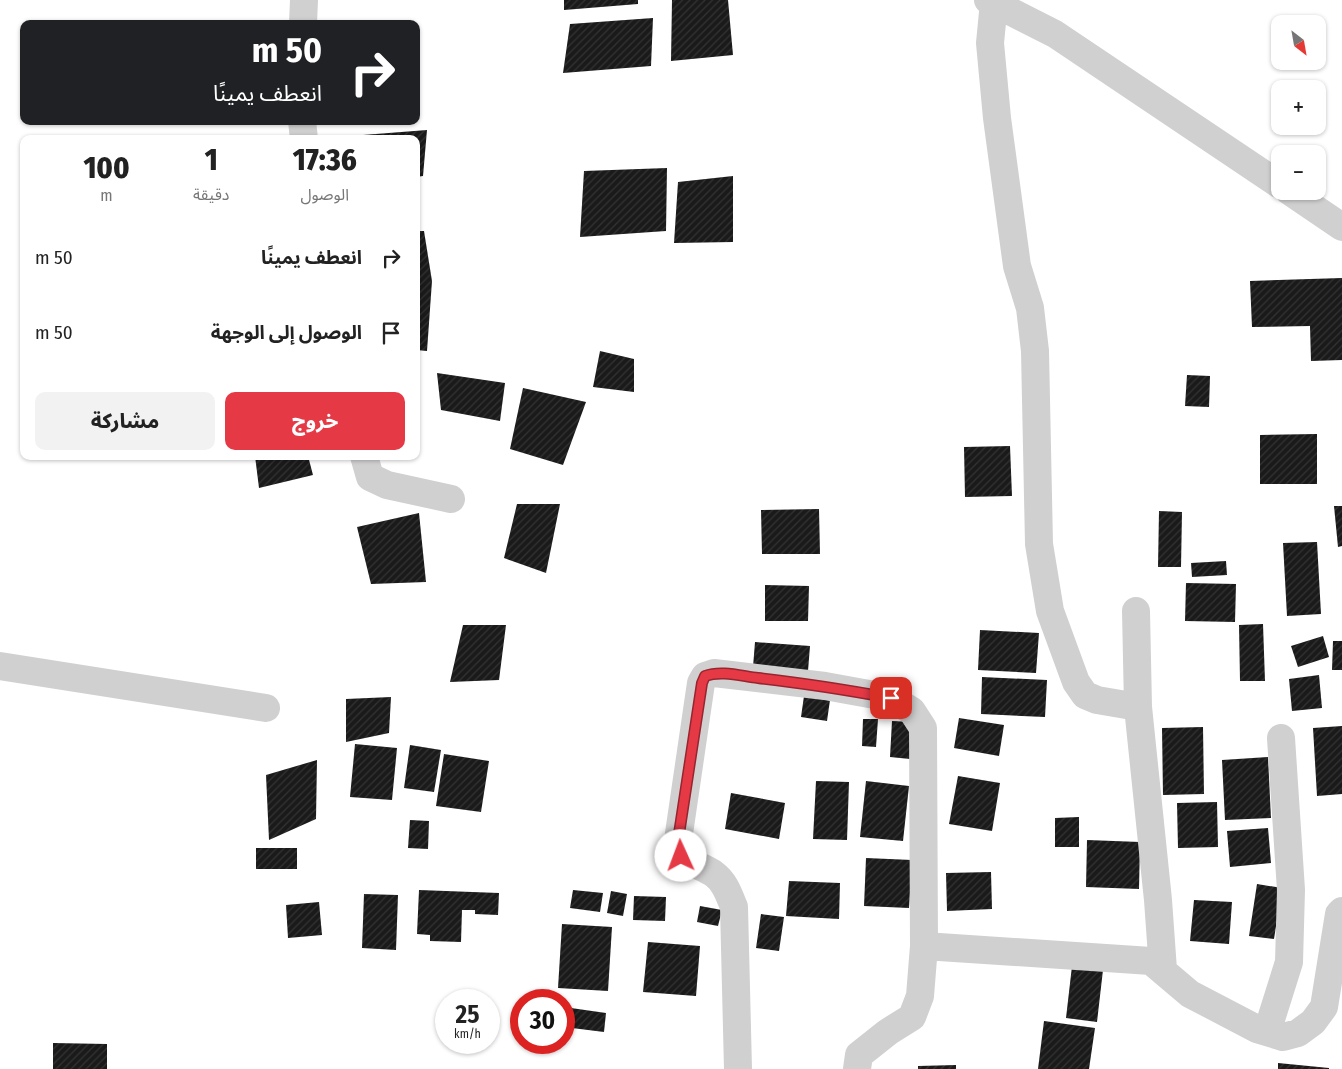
<!DOCTYPE html>
<html lang="ar">
<meta charset="utf-8">
<style>
:root{--surface:#fff;--page:#f2f2f2;--text:#222;--muted:#767676;--accent:#e63946}
body{margin:0;font-family:"Fira Sans Condensed","Noto Sans Arabic",sans-serif;background:var(--page);color:var(--text);direction:rtl;height:100vh;display:flex;flex-direction:column;font-size:19px;white-space:nowrap}
*{box-sizing:border-box;margin:0}
p{font-size:16px;color:var(--muted)}
.icon{flex:none;width:28px;height:28px;fill:none;stroke:currentColor;stroke-width:2;stroke-linecap:round;stroke-linejoin:round}
.map{position:relative;flex:1;overflow:hidden;direction:ltr}
.panel{position:absolute;left:20px;top:135px;width:400px;height:325px;display:flex;flex-direction:column;background:var(--surface);border-radius:10px;box-shadow:0 1px 4px #0004;direction:rtl}
.panel>*{flex:none}
.banner{position:absolute;left:20px;top:20px;width:400px;height:105px;border-radius:10px;box-shadow:0 1px 4px #0004;direction:rtl;background:#202124;color:#fff;overflow:hidden}
.needle{width:32px;rotate:149deg}
.fabs{position:absolute;left:1271px;top:15px;display:grid;gap:10px}
.fabs a{display:grid;place-items:center;width:55px;height:55px;border-radius:10px;background:var(--surface);box-shadow:0 1px 4px #0004;font-size:25px}
.speed{position:absolute;left:435px;top:989px;display:flex;gap:10px;font-size:25px;font-weight:700;text-align:center}
.speed>*{display:grid;place-content:center;width:65px;height:65px;border-radius:50%;background:var(--surface);box-shadow:0 1px 4px #0004;line-height:1}
.speed small{font-size:12px;font-weight:400}
.speed .limit{border:8px solid #d22;background:#fff;color:#111}
.pin{position:absolute;display:grid;place-items:center;width:42px;height:42px;color:#fff;margin:-21px;border-radius:10px;box-shadow:0 2px 8px #0006}
.me{position:absolute;width:55px;margin:-28px;rotate:358deg;stroke-linejoin:round;filter:drop-shadow(0 0 4px #0008)}
.turn{display:flex;align-items:center;gap:18px;height:105px;padding:0 15px;font-size:22px}
.turn .icon{width:65px;height:65px;stroke-width:2.5}
.turn b{display:block;font-size:35px;line-height:42px}
.eta{display:flex;justify-content:space-evenly;align-items:center;height:85px;text-align:center}
.eta b{font-size:30px;font-weight:800;line-height:35px}
.cta{display:flex;gap:10px;margin-top:auto;padding:10px 15px}
.cta a{flex:1;height:58px;border-radius:10px;background:var(--accent);color:#fff;font-size:20px;font-weight:800;line-height:58px;text-align:center}
.cta a+a{background:var(--page);color:var(--text)}
ul{padding:0;list-style:none}
li{display:flex;align-items:center;gap:15px;height:75px;padding:0 15px}
li div{flex:1}
li b{display:block;font-size:19px}
li em{font-style:normal}
.map>svg:first-child{display:block}
.building{fill:url(#building-hatch)}
.lines{fill:none;stroke-linecap:round;stroke-linejoin:round}
.minor{stroke:#d0d0d0;stroke-width:28}
.route-casing{stroke:#96252e;stroke-width:12}
.route{stroke:#e63946;stroke-width:9}
</style>
<div class="map">
<svg width="1342" height="1069" viewBox="0 0 1342 1069">
<defs>
<pattern id="building-hatch" width="6" height="6" patternUnits="userSpaceOnUse" patternTransform="scale(1.25)"><rect width="6" height="6" fill="#1a1a1a"/><path d="M-1 1l2-2M0 6l6-6M5 7l2-2" fill="none" stroke="#333"/></pattern>
</defs>
<rect width="100%" height="100%" fill="#fff"/>
<path class="building" d="M564,0H638V4L564,10Z
M672,0H728L733,55L671,61Z
M653,18L651,66L563,73L570,24Z
M427,130L423,176L416,177V139H363V135Z
M667,168L666,231L580,237L584,171Z
M733,176V242L674,243L678,182Z
M416,231H424L432,281L427,351L416,350Z
M1342,278V360L1311,361L1310,326L1252,327L1250,281Z
M600,351L634,359V392L593,387Z
M437,373L505,383L500,421L441,410Z
M1187,375L1210,376L1209,407L1185,406Z
M523,388L586,402L563,465L510,449Z
M1317,434V484H1260V435Z
M1010,446L1012,496L965,497L964,447Z
M255,456H308L313,475L259,488Z
M517,504H560L546,573L504,558Z
M1334,506H1342V546L1338,547Z
M819,509L820,554H762L761,510Z
M1159,511L1182,512L1181,567H1158Z
M419,513L426,582L371,584L357,527Z
M1317,542L1321,614L1287,616L1283,543Z
M1226,561L1227,575L1192,577L1191,563Z
M1186,583L1236,584L1235,622L1185,621Z
M765,585L809,586L808,621H765Z
M1263,624L1265,681H1240L1239,625Z
M463,625H506L499,680L450,682Z
M980,630L1039,633L1036,673L978,670Z
M1323,636L1329,657L1298,667L1291,646Z
M1333,641H1342V670H1332Z
M755,642L810,646L808,671L753,667Z
M1319,675L1322,708L1292,711L1289,679Z
M982,677L1047,680L1045,717L981,714Z
M804,696L830,700L827,721L801,717Z
M391,697L389,733L346,742V699Z
M959,718L1004,725L999,756L954,748Z
M863,719H878L876,747L862,746Z
M892,721L913,722L910,759L890,757Z
M1342,726V794L1317,796L1313,728Z
M1203,727L1204,794L1163,795L1162,728Z
M355,744L397,748L392,800L350,797Z
M410,745L441,750L434,792L404,788Z
M444,754L489,761L481,812L436,806Z
M1268,757L1271,818L1225,820L1222,760Z
M317,760L316,819L269,840L266,775Z
M958,776L1000,783L992,831L949,824Z
M816,781L849,782L847,840L813,839Z
M866,781L909,786L903,841L860,837Z
M731,793L785,803L779,839L725,829Z
M1217,802L1218,847L1178,848L1177,803Z
M1079,817V847H1055V818Z
M410,820L429,821L428,849L408,848Z
M1268,828L1271,863L1230,867L1227,831Z
M1087,840L1140,842L1139,889L1086,887Z
M256,848H297V869H256Z
M866,858L912,860L909,908L864,906Z
M991,872L992,909L947,911L946,873Z
M789,881L840,883L839,919L786,916Z
M1257,884L1282,888L1274,939L1249,936Z
M419,890L499,893L498,915L475,914V910H462L461,942L430,941V935L417,934Z
M573,890L603,893L600,912L570,908Z
M611,891L627,894L623,916L607,913Z
M364,894L398,895L396,950L362,948Z
M634,896L666,897L665,921L633,920Z
M1194,900L1232,902L1229,944L1190,941Z
M319,902L322,935L288,938L286,905Z
M700,906L722,910L718,926L697,922Z
M761,914L784,917L779,951L756,948Z
M562,924L612,927L608,991L558,988Z
M648,942L700,946L696,996L643,992Z
M1072,966L1103,970L1097,1022L1066,1018Z
M564,1007L606,1013L604,1032L564,1027Z
M1044,1021L1095,1028L1089,1069H1038Z
M53,1043L107,1044V1069H53Z
M1278,1063L1329,1068V1069H1278Z
M956,1065V1069H918V1066Z"/>
<g class="lines">
<path class="minor" d="M988,0L1055,34L1280,185
M994,2L990,43L997,118L1017,266L1030,308L1035,351L1039,544L1050,611L1076,682L1085,695L1097,700L1138,707
M303,24L304,0
M302,121L304,139
M1289,191L1342,227
M364,456L370,477L387,485L451,499
M1136,611L1138,707L1158,900L1163,970
M0,666L266,708
M924,946L1151,961L1190,994L1257,1029L1283,1037L1298,1033L1313,1022L1324,1007L1339,914L1342,911
M1267,1032L1289,962L1291,890L1281,738
M738,1069L734,907C729,895 725,882 714,874C701,865 684,863 677,847L701,683L705,676L714,673L825,686L891,698L912,711L923,728L924,946L920,996L912,1017L888,1032L859,1055L857,1069"/>
</g>
<g class="lines">
<defs>
<path id="route" d="M681,856L677,847L702,683L705,676C721,670 741,676 758,678C803,683 847,690 891,698"/>
</defs>
<use href="#route" class="route-casing"/>
<use href="#route" class="route"/>
</g>
</svg>
<div class="fabs">
<a><svg class="needle" viewBox="-14 -14 28 28"><path d="M0-13l5 13h-10z" fill="#e53935"/><path d="M0 13l5-13h-10z" fill="#767676"/></svg></a>
<a>+</a>
<a>−</a>
</div>
<div class="speed"><div>25<small>km/h</small></div><div class="limit">30</div></div>
<div class="pin" style="left:891px;top:698px;background:#d93025"><svg class="icon" aria-label="arrive" viewBox="0 0 24 24"><path d="M6 21V4h12l-3 4 3 4H6"/></svg></div>
<svg class="me" style="left:681px;top:856px" viewBox="-20 -20 40 40"><circle r="19" fill="#fff"/><path d="M0-13L10 11 0 6-10 11z" fill="#e63946"/></svg>
<div class="banner">
<div class="turn"><svg class="icon" aria-label="right" viewBox="0 0 24 24"><path d="M7 20v-9h11M14 6l5 5-5 5"/></svg><div><b>50 m</b>انعطف يمينًا</div></div>
</div>
<section class="panel">
<div class="eta">
<div><b>17:36</b><p>الوصول</p></div>
<div><b>1</b><p>دقيقة</p></div>
<div><b>100</b><p>m</p></div>
</div>
<ul>
<li><svg class="icon" aria-label="right" viewBox="0 0 24 24"><path d="M7 20v-9h11M14 6l5 5-5 5"/></svg><div><b>انعطف يمينًا</b></div><em>50 m</em></li>
<li><svg class="icon" aria-label="arrive" viewBox="0 0 24 24"><path d="M6 21V4h12l-3 4 3 4H6"/></svg><div><b>الوصول إلى الوجهة</b></div><em>50 m</em></li>
</ul>
<div class="cta"><a>خروج</a><a>مشاركة</a></div>
</section>
</div>
